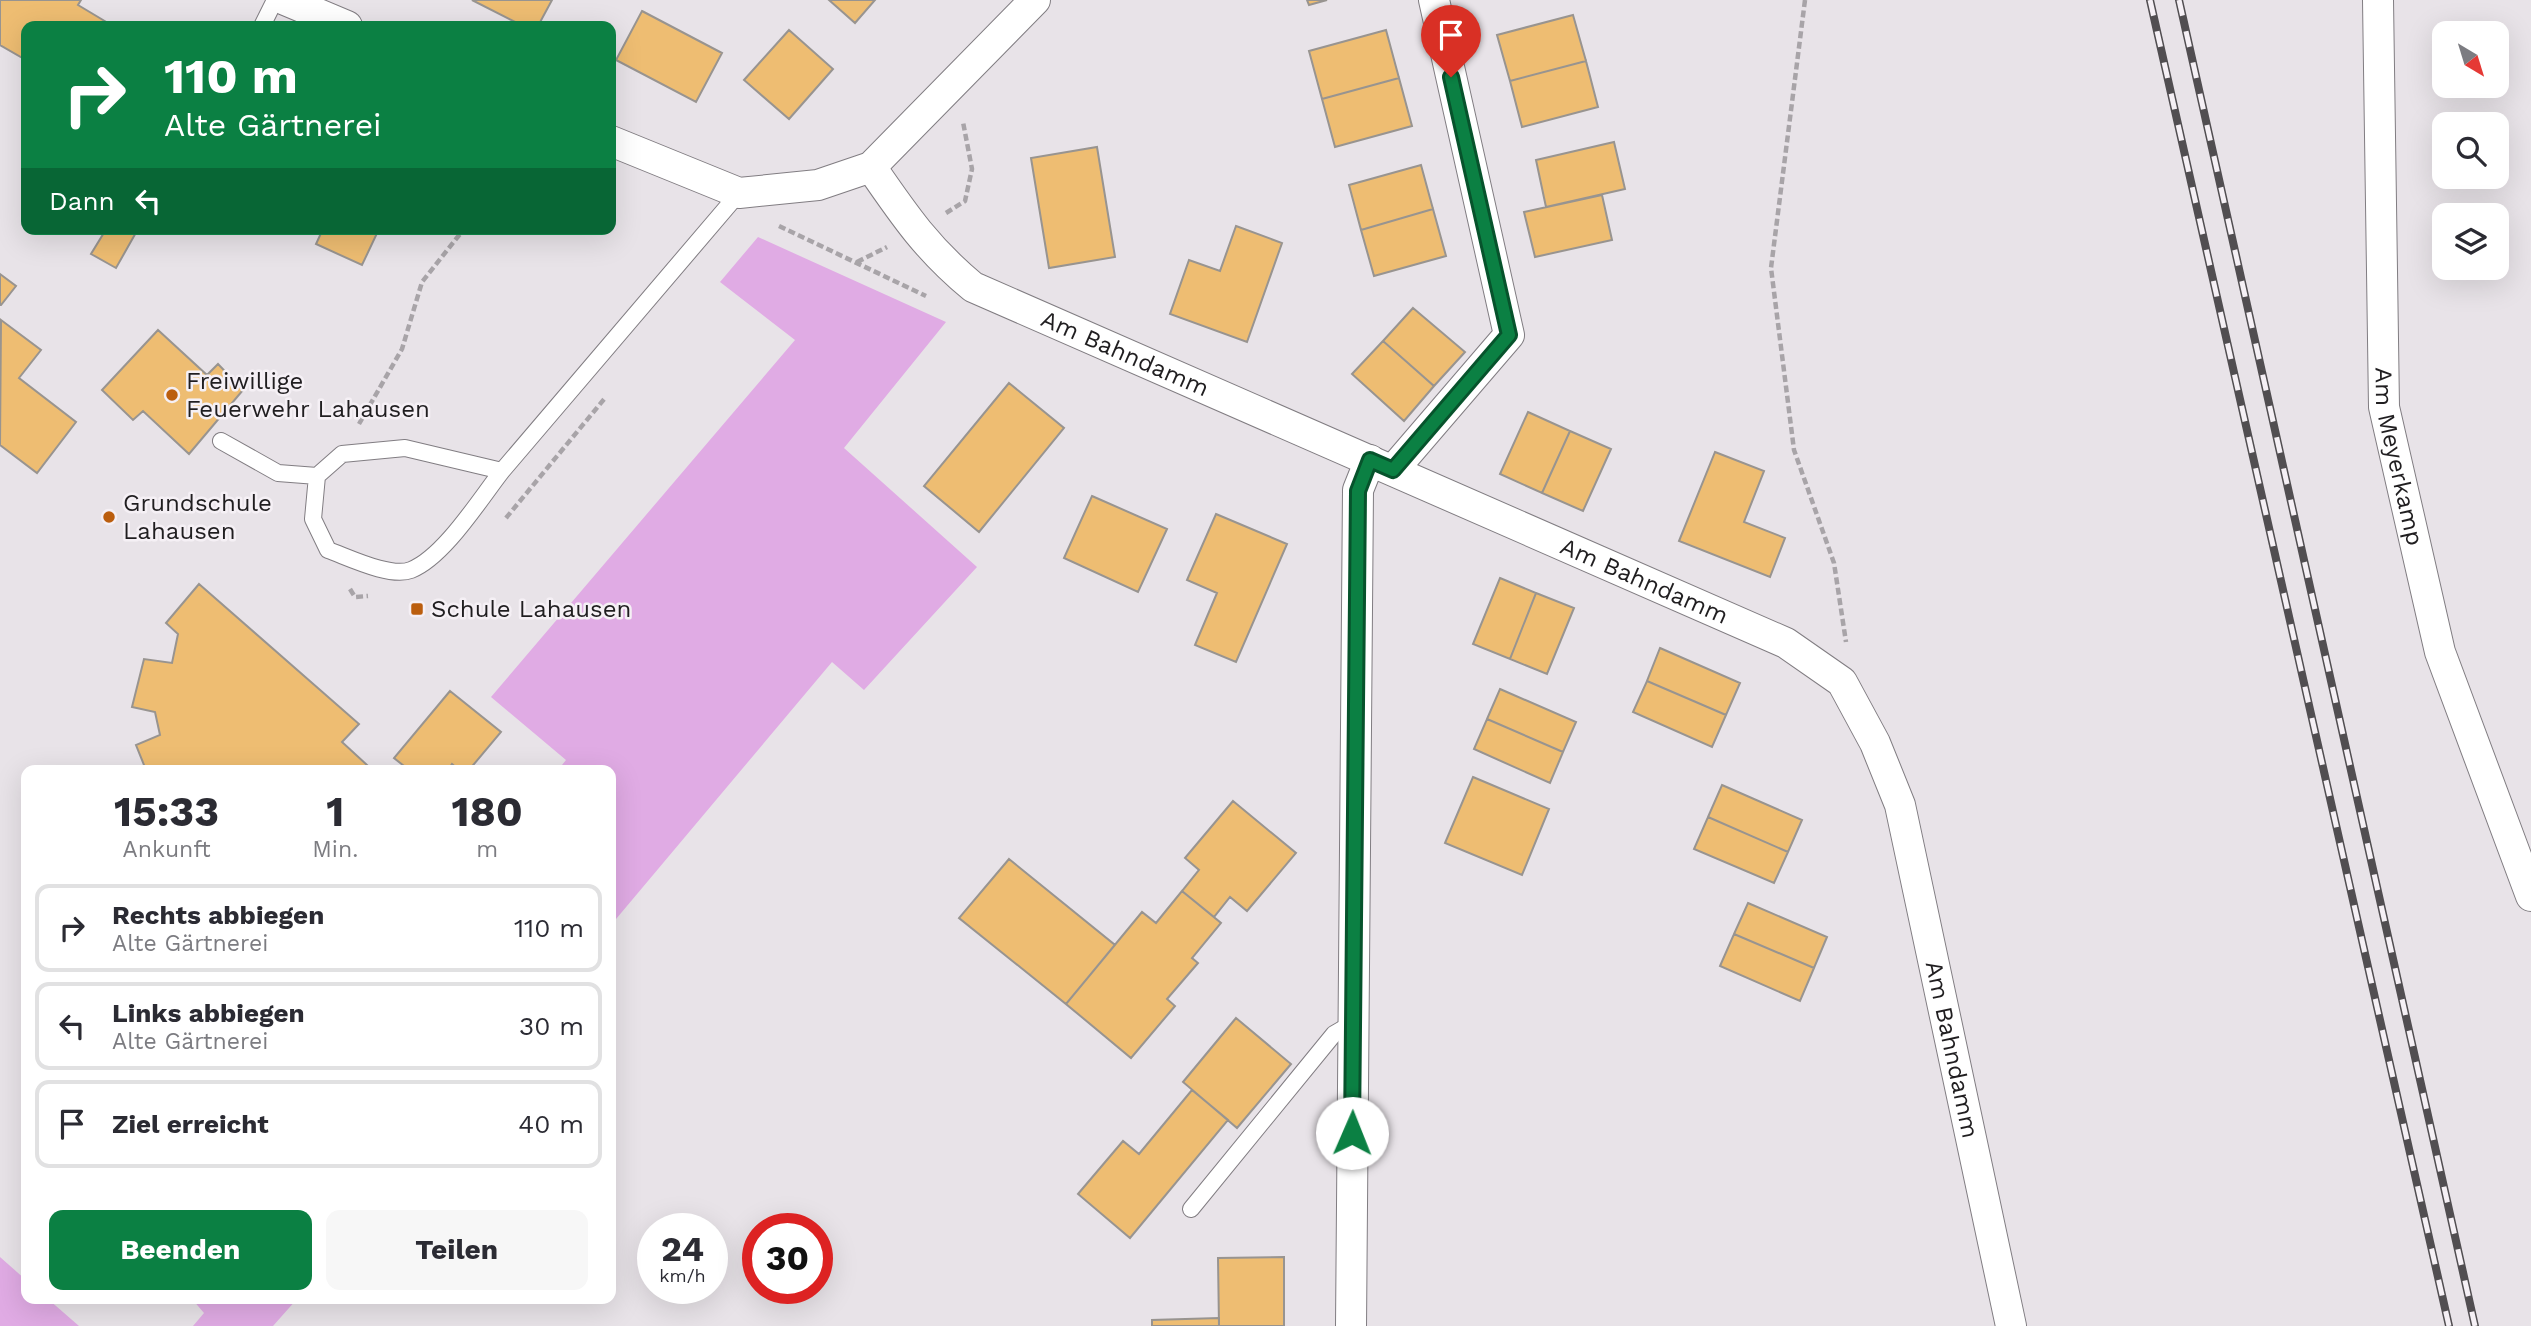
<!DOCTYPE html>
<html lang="de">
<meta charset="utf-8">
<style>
:root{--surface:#fff;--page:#f7f7f7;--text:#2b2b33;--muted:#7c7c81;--line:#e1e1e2;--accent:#0b8043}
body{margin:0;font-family:"Work Sans",sans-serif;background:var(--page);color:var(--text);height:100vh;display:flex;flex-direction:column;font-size:26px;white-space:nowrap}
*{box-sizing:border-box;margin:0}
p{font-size:23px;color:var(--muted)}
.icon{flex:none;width:38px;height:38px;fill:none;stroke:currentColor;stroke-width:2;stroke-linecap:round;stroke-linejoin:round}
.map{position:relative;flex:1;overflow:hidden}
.side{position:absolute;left:21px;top:765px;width:595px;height:539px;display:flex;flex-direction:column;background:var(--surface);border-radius:14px;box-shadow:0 7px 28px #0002}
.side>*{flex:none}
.top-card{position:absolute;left:21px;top:21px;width:595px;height:214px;border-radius:14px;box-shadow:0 7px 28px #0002;background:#0b8043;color:#fff;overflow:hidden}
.needle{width:46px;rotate:142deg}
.fabs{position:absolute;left:2432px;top:21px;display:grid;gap:14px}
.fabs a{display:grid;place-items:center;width:77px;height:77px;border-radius:14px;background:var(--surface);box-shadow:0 7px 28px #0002;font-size:35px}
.speed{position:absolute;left:637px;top:1213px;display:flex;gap:14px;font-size:35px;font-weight:700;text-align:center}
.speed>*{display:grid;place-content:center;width:91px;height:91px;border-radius:50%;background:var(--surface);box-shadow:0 7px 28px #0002;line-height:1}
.speed small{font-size:18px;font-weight:400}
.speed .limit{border:10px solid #d22;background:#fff;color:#111}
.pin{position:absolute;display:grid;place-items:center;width:60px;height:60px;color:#fff;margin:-72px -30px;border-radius:50% 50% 50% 0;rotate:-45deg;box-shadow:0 0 7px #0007}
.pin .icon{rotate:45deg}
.me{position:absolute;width:77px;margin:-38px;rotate:1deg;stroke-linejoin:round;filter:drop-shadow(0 0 5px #0008)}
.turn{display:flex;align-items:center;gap:24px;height:147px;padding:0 28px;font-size:32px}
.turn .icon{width:91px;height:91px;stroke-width:2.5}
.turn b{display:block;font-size:49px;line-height:60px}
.then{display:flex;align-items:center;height:66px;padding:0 28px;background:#0003;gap:14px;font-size:26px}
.eta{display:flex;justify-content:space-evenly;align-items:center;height:119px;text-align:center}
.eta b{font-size:42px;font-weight:700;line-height:49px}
.button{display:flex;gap:14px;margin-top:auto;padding:14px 28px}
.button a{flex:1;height:80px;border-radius:14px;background:var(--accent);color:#fff;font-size:28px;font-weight:700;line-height:80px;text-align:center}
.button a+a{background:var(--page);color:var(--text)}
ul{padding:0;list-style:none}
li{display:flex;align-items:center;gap:21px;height:88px;margin:0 14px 10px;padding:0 14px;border:4px solid var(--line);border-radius:14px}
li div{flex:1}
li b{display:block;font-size:26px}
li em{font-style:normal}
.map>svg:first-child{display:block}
.green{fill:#e0abe4}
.building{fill:#eebd72;stroke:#989490;stroke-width:2}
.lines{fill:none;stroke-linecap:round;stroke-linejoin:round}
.lane-casing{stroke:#817d82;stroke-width:18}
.street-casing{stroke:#817d82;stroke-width:32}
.path{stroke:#a8a4a8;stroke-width:4.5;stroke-dasharray:7 3.5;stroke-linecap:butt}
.lane{stroke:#fff;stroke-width:16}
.street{stroke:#fff;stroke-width:30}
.rail-casing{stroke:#514e51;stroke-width:8}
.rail{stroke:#f5f0f5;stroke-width:5;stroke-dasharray:16;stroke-linecap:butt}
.route-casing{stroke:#07532c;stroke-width:18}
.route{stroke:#0b8043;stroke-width:12}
.poi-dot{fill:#bb5e0e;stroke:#f5f0f5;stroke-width:2.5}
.labels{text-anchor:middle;stroke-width:5;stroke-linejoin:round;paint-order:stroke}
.street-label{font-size:24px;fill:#201e20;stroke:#f5f0f5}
.poi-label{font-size:24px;fill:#201e20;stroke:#f5f0f5;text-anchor:start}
</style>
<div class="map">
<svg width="2531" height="1326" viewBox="0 0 2531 1326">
<rect width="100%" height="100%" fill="#e8e3e8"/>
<path class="green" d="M758,237L946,322L844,448L977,567L864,690L832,662L611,925V770H558L566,760L491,697L795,340L720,282Z
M0,1257L26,1280V1298L48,1299L79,1326H0Z
M192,1299H297L273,1326H193L204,1313Z"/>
<path class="building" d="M0,0H81L78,5L108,23L106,26H26V60L0,45Z
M472,0H552L538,26H523Z
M829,0H875L855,23Z
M1307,0H1327L1309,5Z
M642,11L722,53L696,102L616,60Z
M1573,15L1586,61L1510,81L1497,35Z
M789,30L833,69L789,119L744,80Z
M1386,30L1399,78L1322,99L1309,51Z
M1586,61L1598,107L1522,127L1510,81Z
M1399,78L1412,126L1335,147L1322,99Z
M1614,142L1625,189L1546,207L1536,160Z
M1097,147L1115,257L1049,268L1031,158Z
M1421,165L1433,209L1361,230L1349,185Z
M1602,195L1612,240L1535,257L1524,212Z
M1433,209L1446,256L1374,276L1361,230Z
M1236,226L1282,243L1247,342L1170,314L1189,260L1220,271Z
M102,229H138L116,268L91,254L105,231Z
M323,229H379L362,265L316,244Z
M0,274L16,286L1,305H0Z
M1413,308L1465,352L1434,386L1383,341Z
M1,320L41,350L19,378L76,422L37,473L0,445Z
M158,330L207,375L218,364L243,390L189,454L143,411L133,420L102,390Z
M1383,341L1434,386L1404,421L1352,374Z
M1009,383L1064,428L979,532L924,486Z
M1528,412L1570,431L1542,493L1500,474Z
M1570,431L1611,449L1583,511L1542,493Z
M1715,452L1764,471L1744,522L1785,538L1770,577L1679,541Z
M1092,496L1167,529L1138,592L1064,558Z
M1216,514L1287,544L1236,662L1195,645L1217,593L1187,580Z
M1500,578L1536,593L1510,659L1473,644Z
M199,584L359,724L342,742L367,765L362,770H146L136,745L160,735L155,712L132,707L144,659L172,663L178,634L166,623Z
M1536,593L1574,608L1547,674L1510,659Z
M1660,648L1740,683L1726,715L1647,681Z
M1647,681L1726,715L1712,747L1633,712Z
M1500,689L1576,722L1563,752L1487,719Z
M450,691L501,732L469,770H459L452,764L448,770H409L394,758Z
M1487,719L1563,752L1550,783L1474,749Z
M1473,777L1549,809L1522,875L1445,843Z
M1722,785L1802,820L1788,852L1708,817Z
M1233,801L1296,853L1247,911L1230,897L1214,917L1182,891L1199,870L1185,858Z
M1708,817L1788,852L1774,883L1694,849Z
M1009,859L1115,945L1066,1004L959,918Z
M1182,891L1221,923L1192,958L1198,963L1167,999L1175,1006L1131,1058L1066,1004L1142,912L1156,923Z
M1748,903L1827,937L1814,968L1734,934Z
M1734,934L1814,968L1800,1001L1720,966Z
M1236,1018L1291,1064L1237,1128L1183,1082Z
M1192,1090L1228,1120L1130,1238L1078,1194L1123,1141L1139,1154Z
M1284,1257V1326H1219L1218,1258Z
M1219,1318V1326H1152V1320Z"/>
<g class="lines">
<defs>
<path id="lane" d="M262,26L275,0
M221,441L278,473L317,476
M405,448L502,471C480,499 444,557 411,570C390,578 348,557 328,550L313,519L317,476L342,454Z
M502,471L739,193
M1191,1209L1334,1034L1353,1023"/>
<g id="street">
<path d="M285,0L347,26"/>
<path id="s1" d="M2378,0L2384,407L2440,652L2531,896"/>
<path d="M611,141L739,193L818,185L871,167L1035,0"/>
<path id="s2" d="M871,167C904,215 927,249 973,287L1786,643L1842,682L1875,743L1900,805L2011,1326"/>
<path d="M1393,470L1509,335L1434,0"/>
<path d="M1351,1326L1358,490L1370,460"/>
</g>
</defs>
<use href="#lane" class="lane-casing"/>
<use href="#street" class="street-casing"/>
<path class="path" d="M1805,0L1771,268L1794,450L1834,563L1846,642
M946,213L965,201L972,169L963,122
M779,226L926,296
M857,262L887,247
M359,424L402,349L422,282L464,229
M506,518L605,398
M350,589L355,597L368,596"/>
<use href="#lane" class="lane"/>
<use href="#street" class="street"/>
<defs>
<path id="rail" d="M2150,0L2449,1326
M2179,0L2475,1326"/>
</defs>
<use href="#rail" class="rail-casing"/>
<use href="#rail" class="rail"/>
</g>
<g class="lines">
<defs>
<path id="route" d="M1352,1133L1358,491L1370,460L1393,470L1509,335L1451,77"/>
</defs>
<use href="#route" class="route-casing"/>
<use href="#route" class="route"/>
</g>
<g class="poi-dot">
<circle cx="172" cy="395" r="7"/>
<circle cx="109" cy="517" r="7"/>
<rect x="410" y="602" width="14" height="14" rx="3.5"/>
</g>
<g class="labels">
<g class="street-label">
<text dy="8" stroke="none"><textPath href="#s2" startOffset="324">Am Bahndamm</textPath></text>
<text dy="8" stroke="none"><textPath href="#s1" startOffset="458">Am Meyerkamp</textPath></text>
<text dy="8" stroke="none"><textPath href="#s2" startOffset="891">Am Bahndamm</textPath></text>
<text dy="8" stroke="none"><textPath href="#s2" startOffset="1500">Am Bahndamm</textPath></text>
</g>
<g class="poi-label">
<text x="186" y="389">Freiwillige<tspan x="186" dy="28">Feuerwehr Lahausen</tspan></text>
<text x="123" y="511">Grundschule<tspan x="123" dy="28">Lahausen</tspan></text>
<text x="431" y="617">Schule Lahausen</text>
</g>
</g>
</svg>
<div class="fabs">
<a><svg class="needle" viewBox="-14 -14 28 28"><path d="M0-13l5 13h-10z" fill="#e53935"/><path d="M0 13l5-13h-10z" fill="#7c7c81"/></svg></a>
<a><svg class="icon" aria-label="search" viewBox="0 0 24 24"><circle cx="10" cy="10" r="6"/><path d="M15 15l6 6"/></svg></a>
<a><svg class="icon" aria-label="layers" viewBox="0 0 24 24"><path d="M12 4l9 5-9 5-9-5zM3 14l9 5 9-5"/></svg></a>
</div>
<div class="speed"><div>24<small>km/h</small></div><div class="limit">30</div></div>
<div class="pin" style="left:1451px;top:77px;background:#d93025"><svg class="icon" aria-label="arrive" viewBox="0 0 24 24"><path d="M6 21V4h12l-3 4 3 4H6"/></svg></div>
<svg class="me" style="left:1352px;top:1133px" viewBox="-20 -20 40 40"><circle r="19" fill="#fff"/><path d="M0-13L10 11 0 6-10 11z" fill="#0b8043"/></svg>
<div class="top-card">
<div class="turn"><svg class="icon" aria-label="right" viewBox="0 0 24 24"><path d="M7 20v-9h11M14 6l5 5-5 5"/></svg><div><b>110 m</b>Alte Gärtnerei</div></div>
<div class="then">Dann<svg class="icon" aria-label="left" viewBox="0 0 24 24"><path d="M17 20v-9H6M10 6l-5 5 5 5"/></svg></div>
</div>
<section class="side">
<div class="eta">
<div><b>15:33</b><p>Ankunft</p></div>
<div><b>1</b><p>Min.</p></div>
<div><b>180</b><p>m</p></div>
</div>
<ul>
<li><svg class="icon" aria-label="right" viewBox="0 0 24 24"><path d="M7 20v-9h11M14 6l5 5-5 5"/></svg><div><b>Rechts abbiegen</b><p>Alte Gärtnerei</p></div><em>110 m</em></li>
<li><svg class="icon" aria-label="left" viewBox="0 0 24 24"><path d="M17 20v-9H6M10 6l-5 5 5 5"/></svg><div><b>Links abbiegen</b><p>Alte Gärtnerei</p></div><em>30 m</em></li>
<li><svg class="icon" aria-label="arrive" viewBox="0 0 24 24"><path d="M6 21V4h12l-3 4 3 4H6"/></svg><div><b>Ziel erreicht</b></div><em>40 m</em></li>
</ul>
<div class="button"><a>Beenden</a><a>Teilen</a></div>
</section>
</div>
